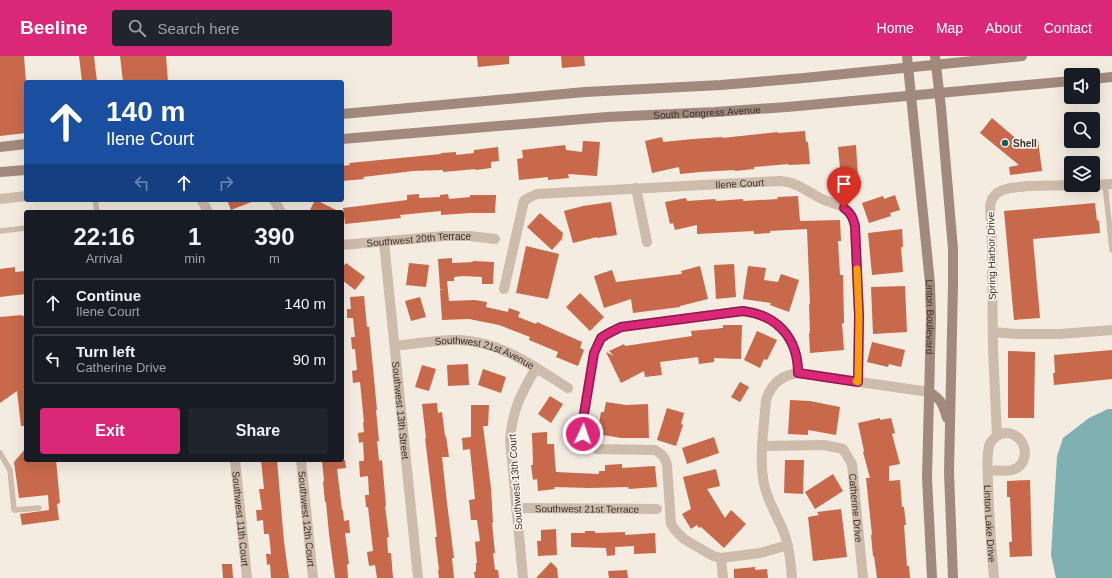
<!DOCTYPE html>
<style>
:root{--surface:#171b24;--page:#20242c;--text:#f1f3f6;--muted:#9ea1a6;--line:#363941;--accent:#db2777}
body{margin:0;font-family:Helvetica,sans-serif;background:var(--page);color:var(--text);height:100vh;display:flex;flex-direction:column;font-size:15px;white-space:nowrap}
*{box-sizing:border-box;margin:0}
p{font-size:13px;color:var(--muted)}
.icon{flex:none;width:22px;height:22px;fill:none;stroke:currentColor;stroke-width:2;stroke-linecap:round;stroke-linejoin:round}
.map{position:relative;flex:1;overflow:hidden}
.sheet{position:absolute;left:24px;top:154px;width:320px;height:252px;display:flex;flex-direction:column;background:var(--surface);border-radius:4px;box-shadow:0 4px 16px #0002}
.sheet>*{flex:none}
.guide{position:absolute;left:24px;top:24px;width:320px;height:122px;border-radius:4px;box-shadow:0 4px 16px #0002;background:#1a4fa0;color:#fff;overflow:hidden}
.fabs{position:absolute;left:1064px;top:12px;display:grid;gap:8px}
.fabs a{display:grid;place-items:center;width:36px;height:36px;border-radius:4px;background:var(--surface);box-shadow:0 4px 16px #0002;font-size:20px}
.pin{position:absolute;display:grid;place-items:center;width:34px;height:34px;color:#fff;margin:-41px -17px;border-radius:50% 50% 50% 0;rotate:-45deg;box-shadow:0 0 4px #0007}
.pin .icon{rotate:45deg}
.me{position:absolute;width:44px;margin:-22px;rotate:3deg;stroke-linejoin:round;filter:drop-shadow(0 0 3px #0008)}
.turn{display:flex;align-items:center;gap:14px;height:84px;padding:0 16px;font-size:18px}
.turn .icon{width:52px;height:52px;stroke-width:2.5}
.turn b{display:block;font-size:28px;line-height:34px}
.lanes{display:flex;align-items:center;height:38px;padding:0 16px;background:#0003;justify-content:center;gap:20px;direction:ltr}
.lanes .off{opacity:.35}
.eta{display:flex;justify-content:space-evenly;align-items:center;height:68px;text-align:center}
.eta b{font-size:24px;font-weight:600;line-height:28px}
.cta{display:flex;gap:8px;margin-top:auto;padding:8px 16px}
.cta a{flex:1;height:46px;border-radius:4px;background:var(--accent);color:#fff;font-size:16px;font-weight:600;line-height:46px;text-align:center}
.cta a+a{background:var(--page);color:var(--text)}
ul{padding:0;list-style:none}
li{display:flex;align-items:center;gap:12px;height:50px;margin:0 8px 6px;padding:0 8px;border:2px solid var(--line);border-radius:4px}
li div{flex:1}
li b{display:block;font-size:15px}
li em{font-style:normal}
header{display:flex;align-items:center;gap:24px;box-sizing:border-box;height:56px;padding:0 20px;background:var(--accent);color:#fff}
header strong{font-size:19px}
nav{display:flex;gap:22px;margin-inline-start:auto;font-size:14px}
.search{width:280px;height:36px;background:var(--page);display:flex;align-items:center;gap:10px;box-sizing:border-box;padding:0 14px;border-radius:4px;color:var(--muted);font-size:15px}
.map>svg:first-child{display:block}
.water{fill:#7fb0b2}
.building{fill:#c8694b}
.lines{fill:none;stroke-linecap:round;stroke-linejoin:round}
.lane{stroke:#cdbbac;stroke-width:5.5}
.street{stroke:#cdbbac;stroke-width:10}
.secondary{stroke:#a18a7d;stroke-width:10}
.route-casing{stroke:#8e194d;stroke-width:10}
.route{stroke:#db2777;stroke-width:7}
.slow{stroke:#f59e0b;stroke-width:7}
.poi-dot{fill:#1f5a5e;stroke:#fbf5ee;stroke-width:1.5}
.labels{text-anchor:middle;stroke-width:3.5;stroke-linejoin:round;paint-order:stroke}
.street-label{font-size:10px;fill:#3b302b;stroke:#fbf5ee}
.poi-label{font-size:10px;font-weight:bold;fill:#3b302b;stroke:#fbf5ee;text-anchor:start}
</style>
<header>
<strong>Beeline</strong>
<div class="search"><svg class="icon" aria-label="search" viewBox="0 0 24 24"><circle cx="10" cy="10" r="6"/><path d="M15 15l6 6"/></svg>Search here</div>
<nav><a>Home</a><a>Map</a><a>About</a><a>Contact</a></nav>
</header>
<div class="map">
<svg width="1112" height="522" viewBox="0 0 1112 522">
<rect width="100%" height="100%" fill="#f4ebe1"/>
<path class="water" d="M1108,353H1112V522H1056L1051,499L1057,400L1063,382L1089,362Z"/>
<path class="building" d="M0,0H24L26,26V77L0,80Z
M79,0H94L97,26H82Z
M120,0H166L168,26H123Z
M477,0H509V8L478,11Z
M561,0H584L585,10L562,12Z
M992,62L1020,86L1038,84L1042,115L1010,119L1009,111L1019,109L980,77Z
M805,75L806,86H808L810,108L789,109V108L754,111V113L735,115V114L700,116L680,118L679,111L652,117L645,85L662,81L663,86L693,83L722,81V82L778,76V77Z
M583,85L600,86L597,120L568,118L569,122L548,124V121L519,124L517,103L523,102L522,94L565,89L566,94L582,96Z
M856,89L858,121L841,122L838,91Z
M498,91L499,105L491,106V112L476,114V113L443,116V114L413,115L363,121L364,123L342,125V110L350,109L349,107L441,98V97L456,96V99L474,97V94Z
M419,138V142L440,141V139L448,138L449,143L470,141V139H496L495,157H470L441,159V155L400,159L401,162L345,168L343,152L407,144V139Z
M895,139L900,154L890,157L891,160L869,167L862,147L883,140L884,143Z
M798,140L800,165L840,164L841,185H838L840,219H843L844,267H842L844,294L810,297L809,277H810L809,248H810L807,173L770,175V177L754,178V175L697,178V169L675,174L673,167L670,168L665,146L686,142L687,145L715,143L716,145L743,143V145L778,143L777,141Z
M227,144H254V145L231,154Z
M315,144H316L340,156H309Z
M611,146L617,179L597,182V181L573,187L564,155L583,150Z
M1095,147L1097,165L1099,164L1100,177L1033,183L1040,262L1014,264L1004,155Z
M540,157L563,177L562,183L552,194L527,171Z
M902,173L903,191H901L903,216L872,219L868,177Z
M526,190L559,198L548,243L516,237Z
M452,202V207L473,206V205L494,206L493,228H482V221L463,220L454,221V225H447L449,245L474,244L487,246L486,251L508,256L509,252L520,256L518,261L536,268L537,266L582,286L580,292L584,294L578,310L556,301L558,296L529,284L530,281L499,269L469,263L442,264L440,234H443L440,233L438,203Z
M346,207L365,221L355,234L342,224V212Z
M409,207L429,209L426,231L406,229Z
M734,208L736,241L716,243L714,209Z
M700,210L708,243L680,250V251L633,257L631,243L604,252L594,220L612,214L616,226L682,218L681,215Z
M748,210L766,212L764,224L778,226L781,218L799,224L789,256L770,249L771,247L743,243Z
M15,211V216L26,215V238L0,241V213Z
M905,230L907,276L873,278L871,231Z
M580,237L604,261L590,275L566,251Z
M364,240L367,271H369L377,354H376L379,385H377L379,405L382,404L386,450H385L389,481H387L388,497H391L393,522H377L375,509L369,510L367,496L373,495L368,451H366L365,439H369L368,420L360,421L359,405H364L363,386L359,387L358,377L364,376L363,366H364L360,326L353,327L352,315L357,314L355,293H352L351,281H355L353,262H347V253H351L350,241Z
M420,241L426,261L411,265L405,245Z
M22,259V260H25L26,266V370H21L17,335L0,347V261Z
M723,269H742L741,303L714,302V306L699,308L698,301L660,306L662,319L645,321L644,315L621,327L606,296L614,300L609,295L624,288L625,290L692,280L691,275L723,272Z
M757,275L777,284L767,304L764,303L760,312L744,304Z
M872,286L905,294L901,311L889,308L888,311L867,306Z
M1112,294V323L1054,329L1053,317H1055L1054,299Z
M1008,295L1035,296L1034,362H1008Z
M468,308L469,329L448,330L447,309Z
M422,309L436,313L429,335L415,331Z
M483,313L506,321L501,337L478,329Z
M740,326L749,331L740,346L731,341Z
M550,340L563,348L551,367L538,358Z
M790,344L810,345L840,351L836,379L808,374V379L788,378Z
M606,346L626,349L648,348L649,382H621L597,378L601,356H604Z
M437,347L438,357L442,356L445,380H446L449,401H442L447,447L454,502H452L454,522H439L438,514H439L435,481H437L425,382H426L422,348Z
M471,349H489L488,370H483L491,432L493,467H492L495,497H493L495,514H498L499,522H475L474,516H476V507H477L475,486L480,485L477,464H471L469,444L475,443L470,393L463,394L462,382L471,381Z
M667,352L684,357L681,368L683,369L676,390L657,384Z
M880,362V364L891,362L895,377L892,378L900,408L889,410V425L900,424L902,451H904L906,469H904L907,510H909L910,522H877L874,500H873L871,479H872L866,422H870L863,396L864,395L858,367Z
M547,376V388H554L555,406L556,416L599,418V415H605V409L622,408V412L655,410L657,431L629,433L628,431L590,432L554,431L555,433L538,435L537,423L533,424L531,409H533L532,377Z
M714,381L719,397L687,408L682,392Z
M26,392V404H56L60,447L57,448L59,464L22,469L20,458L49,454L48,439L19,442L14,406Z
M261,404H277L284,486L289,522H271L270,508L267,509L266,498H271L269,478H264L263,464L257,465L256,454H262L259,433H264Z
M322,404H345L346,412L337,413L342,454H343L344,465L349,464L350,477H345L349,508H347L348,522H335L329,478L326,446H325L323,426L324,425Z
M785,404H804L803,438L784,437Z
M716,413L720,430L707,433L725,462L731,454L746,468L724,492L701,471L699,472L697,469L691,473L682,458L691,453L683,421Z
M833,418L843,435L815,453L805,436Z
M1030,424L1032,500L1010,501L1009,486H1012L1010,441H1007V425Z
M841,453L847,501L813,505L808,461L819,459L817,456Z
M556,473L557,499L538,500L537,485H541V474Z
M585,475H595V477L625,476V479L655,477L656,497L634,498V490L615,491V499L607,500L606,492L571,491V477H585Z
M551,506L557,512L558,522H536Z
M222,508H232L233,522H223Z
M755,511V514L767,513L768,522H734V513Z
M627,514L628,522H609L608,515Z"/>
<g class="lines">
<path class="lane" d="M1105,128L1112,194
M95,144L97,156
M0,175L26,172
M0,397L10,414L14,454L39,452"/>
<g class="street">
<path d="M1093,129L1112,128"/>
<path d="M636,132L647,186"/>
<path d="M0,143L26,140"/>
<path d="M202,144L208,156"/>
<path d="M274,144L281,156"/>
<path id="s1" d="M384,186L418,522"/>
<path id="s2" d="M342,189L445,180H470L495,183"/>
<path id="s3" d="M504,233L524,145L530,141L537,138L779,125C799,126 807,136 824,144C832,147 842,149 849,156C853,160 854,165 855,170L859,260L858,326"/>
<path d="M993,276L1017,278H1060L1112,274"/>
<path id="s4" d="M395,290C415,288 440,283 459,284C502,286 533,310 568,332"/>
<path d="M997,380L993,293L992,190L990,150L992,143L997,137L1003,134L1010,132L1029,130L1079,129"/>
<path id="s5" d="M762,390L824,389L843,393L852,408L863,522"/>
<path id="s6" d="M235,404L247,522"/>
<path id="s7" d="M301,404L313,522"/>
<path id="s8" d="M988,414C996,414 1005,416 1012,414C1037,406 1022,368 998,379C994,382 990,386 989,390C986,402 988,416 988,427C989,459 991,490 994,522"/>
<path id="s9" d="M516,452L657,453"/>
<path d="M788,489L760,497L721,502L713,500L684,483L675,474L671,468L667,409C665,401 662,398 655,394L597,393C587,388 583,382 582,370L594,297L601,282L614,274L621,271L743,255C778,259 798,283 798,317"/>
<path d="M721,502L723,522"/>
<path d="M523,522L510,383C513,352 521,338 536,312"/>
<path d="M792,522C791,506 789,489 783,474C777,460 769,447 765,432C758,405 764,372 766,344C771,328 781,319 798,317L929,336"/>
</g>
<g class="secondary">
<path id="s10" d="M907,0L930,227L931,262L927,422L932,522"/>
<path d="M935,0L941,52L953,193V229L949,416L953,522"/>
<path d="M1093,23L1112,21"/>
<path d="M342,58L585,36L721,29L804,22L1022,0"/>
<path id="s11" d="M342,83L607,61L715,56L787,51L1071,25"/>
<path d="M0,91L26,88"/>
<path d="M0,116L26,114"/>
<path d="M929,336C941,343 943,348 947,362"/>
</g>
</g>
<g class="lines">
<defs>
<path id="route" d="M583,378L582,370L594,297L601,282L607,278L621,271L743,255C778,259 798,283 798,317L858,326L859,260L855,170C853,162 851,157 844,152"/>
</defs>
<use href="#route" class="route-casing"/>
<use href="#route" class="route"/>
<path class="slow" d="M856,325L858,326L859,260L857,213"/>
</g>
<circle class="poi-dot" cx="1005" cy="87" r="4"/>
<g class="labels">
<g class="street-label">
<text dy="4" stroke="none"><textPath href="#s11" startOffset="366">South Congress Avenue</textPath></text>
<text dy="4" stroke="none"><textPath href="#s3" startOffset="308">Ilene Court</textPath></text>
<text dy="4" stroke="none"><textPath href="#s2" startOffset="77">Southwest 20th Terrace</textPath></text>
<text transform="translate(991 200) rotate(-91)" y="4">Spring Harbor Drive</text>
<text dy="4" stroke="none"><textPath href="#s10" startOffset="262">Linton Boulevard</textPath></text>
<text dy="4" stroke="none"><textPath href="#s4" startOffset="92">Southwest 21st Avenue</textPath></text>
<text dy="4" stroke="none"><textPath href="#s1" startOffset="169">Southwest 13th Street</textPath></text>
<text transform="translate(515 426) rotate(-94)" y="4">Southwest 13th Court</text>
<text dy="4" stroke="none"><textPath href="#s9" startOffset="71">Southwest 21st Terrace</textPath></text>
<text dy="4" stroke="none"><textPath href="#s5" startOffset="143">Catherine Drive</textPath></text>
<text dy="4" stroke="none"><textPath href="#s6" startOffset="59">Southwest 11th Court</textPath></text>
<text dy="4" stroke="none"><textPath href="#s7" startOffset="59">Southwest 12th Court</textPath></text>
<text dy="4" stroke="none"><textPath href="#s8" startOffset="178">Linton Lake Drive</textPath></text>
</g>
<g class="poi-label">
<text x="1013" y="91">Shell</text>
</g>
</g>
</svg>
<div class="fabs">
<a><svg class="icon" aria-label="sound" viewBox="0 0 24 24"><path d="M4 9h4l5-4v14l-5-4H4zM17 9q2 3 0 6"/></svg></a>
<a><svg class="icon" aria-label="search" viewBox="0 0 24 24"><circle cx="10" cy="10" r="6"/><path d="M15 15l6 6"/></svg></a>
<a><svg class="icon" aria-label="layers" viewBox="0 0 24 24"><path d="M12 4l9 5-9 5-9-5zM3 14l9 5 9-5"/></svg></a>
</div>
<div class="pin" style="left:844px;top:152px;background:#d93025"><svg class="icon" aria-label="arrive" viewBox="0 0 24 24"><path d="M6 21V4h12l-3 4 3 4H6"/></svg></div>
<svg class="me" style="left:583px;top:378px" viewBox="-20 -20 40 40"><circle r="17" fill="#db2777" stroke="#fff" stroke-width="3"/><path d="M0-11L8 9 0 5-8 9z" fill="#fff"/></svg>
<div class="guide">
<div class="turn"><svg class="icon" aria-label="ahead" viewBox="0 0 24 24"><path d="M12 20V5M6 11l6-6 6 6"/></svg><div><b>140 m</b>Ilene Court</div></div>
<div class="lanes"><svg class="icon off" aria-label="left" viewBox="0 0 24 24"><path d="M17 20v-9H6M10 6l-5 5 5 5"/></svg><svg class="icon" aria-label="ahead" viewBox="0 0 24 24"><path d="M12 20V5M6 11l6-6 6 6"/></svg><svg class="icon off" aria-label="right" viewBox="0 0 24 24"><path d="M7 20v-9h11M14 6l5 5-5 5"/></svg></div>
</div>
<section class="sheet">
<div class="eta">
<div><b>22:16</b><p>Arrival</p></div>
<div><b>1</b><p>min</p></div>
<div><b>390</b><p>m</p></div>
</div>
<ul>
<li><svg class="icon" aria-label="ahead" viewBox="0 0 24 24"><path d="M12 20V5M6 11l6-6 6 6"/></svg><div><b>Continue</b><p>Ilene Court</p></div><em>140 m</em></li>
<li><svg class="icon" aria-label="left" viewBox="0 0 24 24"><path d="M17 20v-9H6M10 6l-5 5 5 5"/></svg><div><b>Turn left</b><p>Catherine Drive</p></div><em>90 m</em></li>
</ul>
<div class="cta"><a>Exit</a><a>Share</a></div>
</section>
</div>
